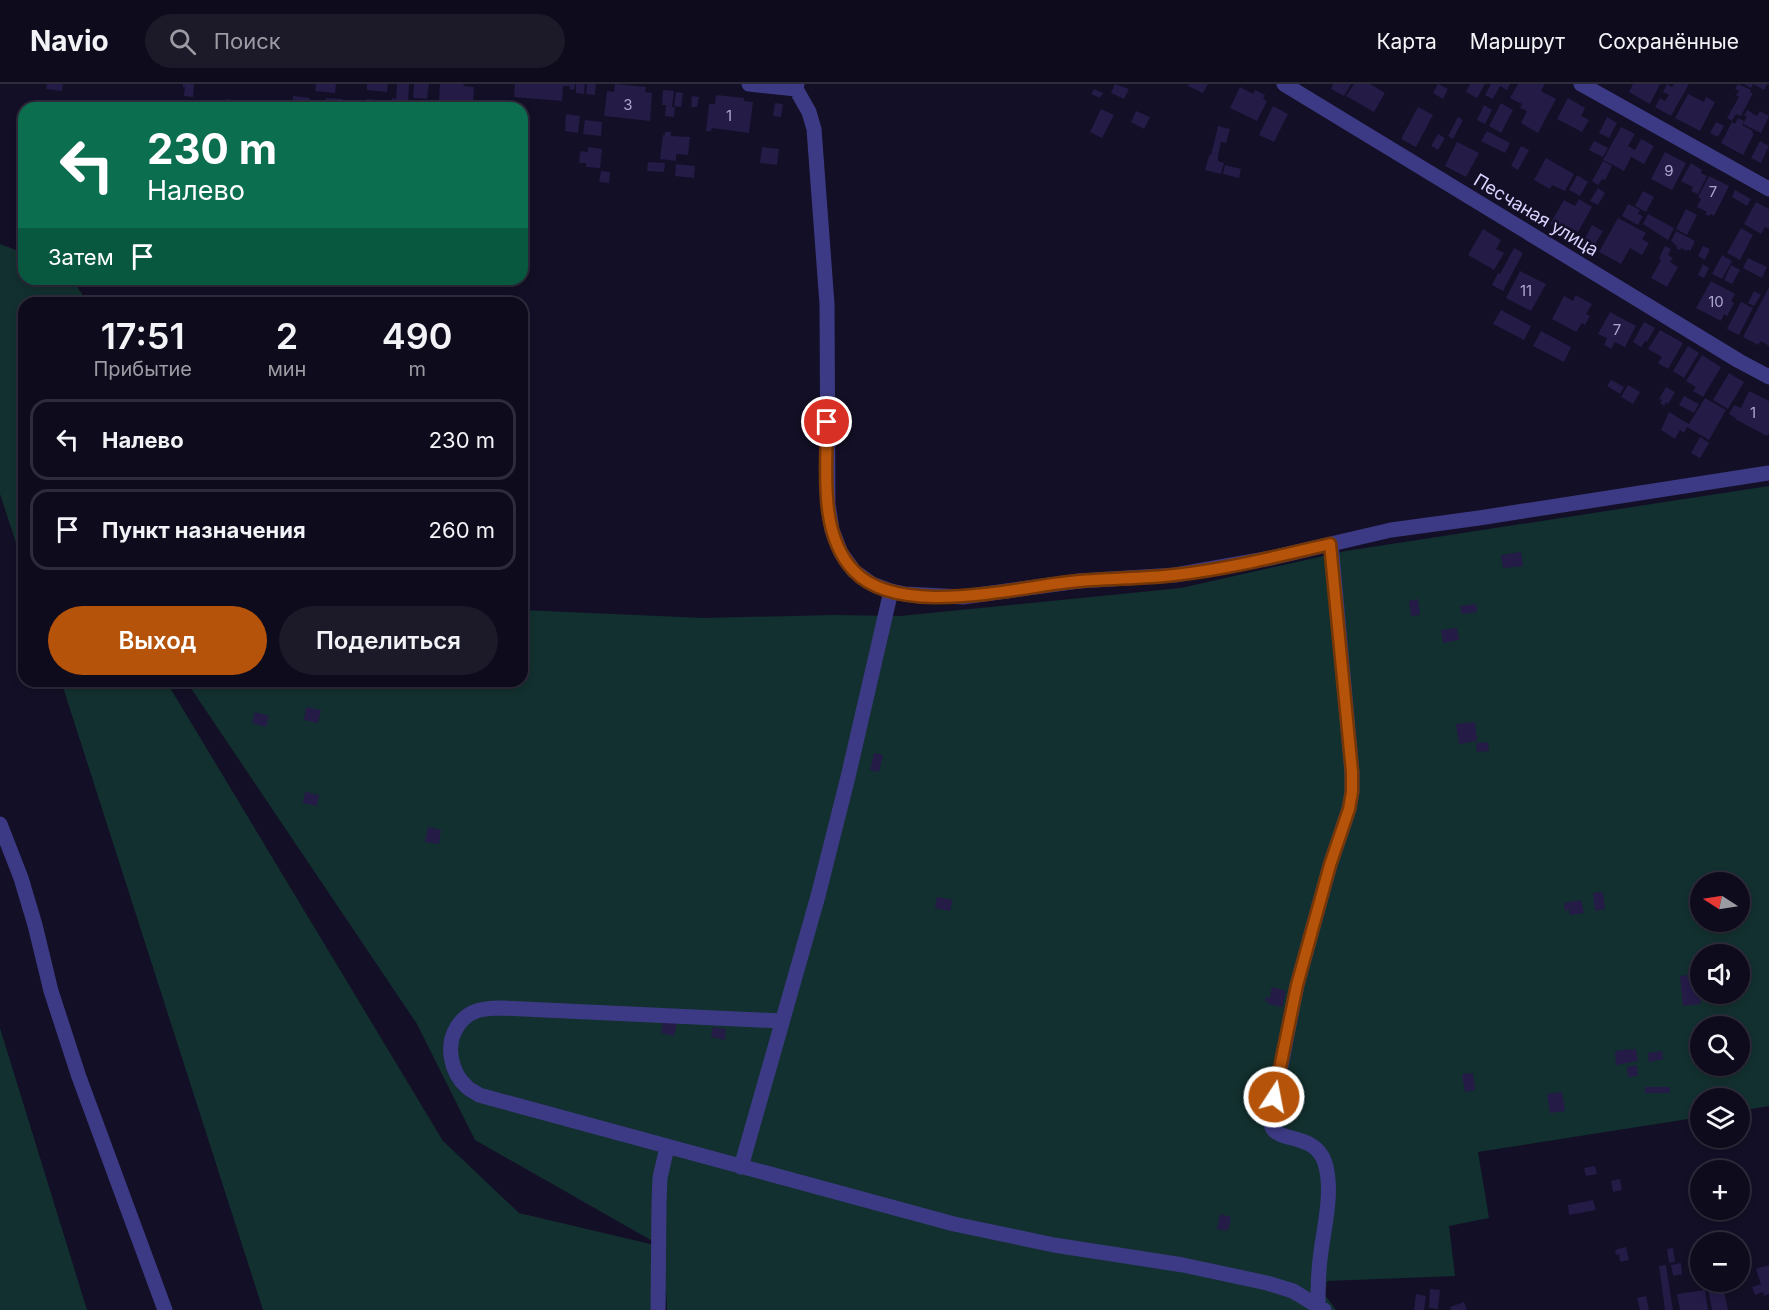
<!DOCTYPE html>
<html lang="ru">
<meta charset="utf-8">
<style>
:root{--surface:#0e0b1c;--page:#1c1929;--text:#f1f3f6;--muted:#9b9ba3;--line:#2e2b3b;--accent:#b45309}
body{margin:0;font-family:Inter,sans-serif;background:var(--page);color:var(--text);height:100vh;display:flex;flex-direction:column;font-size:22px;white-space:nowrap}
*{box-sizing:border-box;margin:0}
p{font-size:20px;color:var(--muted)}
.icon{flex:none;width:33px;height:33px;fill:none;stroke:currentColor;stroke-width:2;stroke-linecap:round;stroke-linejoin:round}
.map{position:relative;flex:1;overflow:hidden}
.drawer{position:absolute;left:18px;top:213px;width:510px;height:390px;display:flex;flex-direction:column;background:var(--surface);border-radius:18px;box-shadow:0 3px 9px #0003,0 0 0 2px var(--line)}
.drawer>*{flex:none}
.top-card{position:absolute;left:18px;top:18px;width:510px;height:183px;border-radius:18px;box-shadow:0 3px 9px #0003,0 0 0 2px var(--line);background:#0b6e4f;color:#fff;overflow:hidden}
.needle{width:39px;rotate:282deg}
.buttons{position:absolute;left:1690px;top:788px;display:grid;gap:12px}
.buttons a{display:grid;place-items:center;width:60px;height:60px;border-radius:50%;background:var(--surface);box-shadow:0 3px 9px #0003,0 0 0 2px var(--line);font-size:30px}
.pin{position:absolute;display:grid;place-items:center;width:51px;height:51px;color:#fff;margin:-26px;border:3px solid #fff;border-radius:50%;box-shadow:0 2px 6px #0007}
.me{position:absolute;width:66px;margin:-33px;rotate:11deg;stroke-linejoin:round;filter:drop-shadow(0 0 4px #0008)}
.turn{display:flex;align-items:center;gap:21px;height:126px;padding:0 30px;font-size:27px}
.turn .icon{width:78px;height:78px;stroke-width:2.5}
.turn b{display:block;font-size:42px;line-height:51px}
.then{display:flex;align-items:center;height:57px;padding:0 30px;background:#0003;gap:12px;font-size:22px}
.eta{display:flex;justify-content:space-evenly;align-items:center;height:102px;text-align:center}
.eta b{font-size:36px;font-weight:600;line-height:42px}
.action{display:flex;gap:12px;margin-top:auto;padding:12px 30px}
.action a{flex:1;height:69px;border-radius:36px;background:var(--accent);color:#fff;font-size:24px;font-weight:600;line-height:69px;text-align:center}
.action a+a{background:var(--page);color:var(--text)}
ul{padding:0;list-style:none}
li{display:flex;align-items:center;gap:18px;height:81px;margin:0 12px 9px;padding:0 18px;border:3px solid var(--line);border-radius:18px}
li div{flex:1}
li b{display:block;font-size:22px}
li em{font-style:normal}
header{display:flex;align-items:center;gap:36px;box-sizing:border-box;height:84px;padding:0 30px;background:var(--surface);border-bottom:2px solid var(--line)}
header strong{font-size:28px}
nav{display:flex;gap:33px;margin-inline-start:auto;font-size:21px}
.search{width:420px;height:54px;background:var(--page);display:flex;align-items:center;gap:15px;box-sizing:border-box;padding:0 21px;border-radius:33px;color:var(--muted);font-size:22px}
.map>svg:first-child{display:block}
.green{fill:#12302f;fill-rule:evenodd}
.building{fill:#241b47}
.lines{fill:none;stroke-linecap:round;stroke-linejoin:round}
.street{stroke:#3d3a85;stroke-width:15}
.route-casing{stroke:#753606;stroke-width:15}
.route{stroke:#b45309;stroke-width:10}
.labels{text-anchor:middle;stroke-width:5;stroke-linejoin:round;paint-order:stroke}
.number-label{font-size:15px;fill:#aca6d1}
.street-label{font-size:18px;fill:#d9d4ff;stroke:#130f26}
</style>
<header>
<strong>Navio</strong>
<div class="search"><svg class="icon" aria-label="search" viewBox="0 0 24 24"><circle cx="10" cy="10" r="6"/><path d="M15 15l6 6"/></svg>Поиск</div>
<nav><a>Карта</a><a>Маршрут</a><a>Сохранённые</a></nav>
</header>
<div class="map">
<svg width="1769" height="1226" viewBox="0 0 1769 1226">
<rect width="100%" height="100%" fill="#130f26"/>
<path class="green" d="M0,160L24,169V195H72L82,210L84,219H24V483L0,410Z
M1769,402V1022L1740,1027V1014H1701V1033L1478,1068L1489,1134L1449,1142L1455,1192L1327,1197L1325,1211L1336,1226H667L666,1206L665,1226H263L61,597H166L443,1057L519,1129L663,1163L475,1056L417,940L186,597H522V526L704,534L834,531L900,532L1181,504L1346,467ZM1701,798H1740V837H1701ZM1701,870H1740V909H1701ZM1701,942H1740V981H1701Z
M0,944L87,1226H0Z"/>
<path class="building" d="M47,0H63L62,7L46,5Z
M183,0H194L193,13L184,12L185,3H183Z
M316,0H336L335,9L315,7Z
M367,0H388L387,8L367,6Z
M397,0H409L408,21L391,20L392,14L396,15Z
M414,0H429L427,15L413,14Z
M440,0H464L463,2L474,3L473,20L439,17Z
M515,0H575L574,6L569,5L570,2H563L562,17L514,13Z
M576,0H585L584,10L576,9Z
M587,0H596L595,11L586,10Z
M615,0L646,3L645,8L652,9L650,37L604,32L607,7L614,8Z
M1115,0L1129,5L1124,15L1111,9Z
M1189,0H1208L1203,9L1188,2Z
M1333,0H1351L1344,12L1331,5Z
M1354,0H1370L1385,9L1374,28L1346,12Z
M1438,0L1448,5L1443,15L1433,9Z
M1470,0H1485L1477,14L1466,8Z
M1491,0H1510L1507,6L1500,2L1493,15L1485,11Z
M1518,0H1545L1541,7L1556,15L1538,49L1521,39L1527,27L1520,24L1522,20L1510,14Z
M1633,0H1660L1650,20L1629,8Z
M1667,0L1672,3L1674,0H1689L1671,32L1655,23L1660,14L1665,17L1669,11L1663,8Z
M1738,0L1751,6L1750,8L1753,9L1741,32L1736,30L1732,37L1727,34L1739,13L1736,11L1739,7L1735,5Z
M1744,0H1767L1764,6L1753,0L1751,4Z
M1240,3L1253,10L1255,6L1265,11L1263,15L1267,17L1257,37L1230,24Z
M1094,5L1103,9L1100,14L1091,10Z
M663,6L674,7L672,23H675L674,33L665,32L666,21H662Z
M676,8L683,9L681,23L674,22Z
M1688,10L1704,18L1706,13L1715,18L1700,47L1675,34Z
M716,11L744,14V17L753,18L749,49L712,44L711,47H706L709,20H715Z
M293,12L310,14L309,24H292Z
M692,12L699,13L697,23H691Z
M326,14L343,15L342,24H325Z
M1568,14L1585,24L1581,32L1589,36L1582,48L1557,35Z
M226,15L251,18L250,24H225Z
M366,15L378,16L377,24H365Z
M482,16L495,17L494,24H481Z
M412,18L422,19V24H412Z
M775,19L783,20L781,33L773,32Z
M1501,19L1513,26L1501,49L1489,42Z
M1484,21L1492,26L1485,40L1477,36Z
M1273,22L1288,30L1274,58L1259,51Z
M1418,23L1433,31L1416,63L1401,55Z
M1101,25L1114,31L1102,54L1090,48Z
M1747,26L1757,32L1760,27L1769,32L1761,49L1743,40L1747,32H1744Z
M1136,27L1150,33L1144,45L1131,38Z
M566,30L580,32L578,49L565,47Z
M1458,33L1463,36L1453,55L1448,52Z
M1607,33L1617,39L1609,54L1599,49Z
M1738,34L1744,37L1742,41L1753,47L1752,49L1754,50L1743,71L1721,59L1732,38L1735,40Z
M585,36L602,38L601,52L583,50Z
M1716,38L1724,42L1718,53L1710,49Z
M1218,42L1230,45L1226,59L1221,58L1218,72V77L1224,79L1221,90L1205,86L1208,75L1210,70L1211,71Z
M1621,43L1635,50L1628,62L1635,66L1641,55L1654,62L1644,80L1631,73L1624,87L1603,76Z
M1487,47L1510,59L1505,69L1481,57Z
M665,48H671V52L690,53L688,71L676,70V77L660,75L663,51H665Z
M1438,50L1445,54L1438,66L1431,62Z
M1594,57L1608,64L1603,73L1589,66Z
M1760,57L1769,62L1761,79L1751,74Z
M1457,58L1479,69L1466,93L1445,82Z
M1521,62L1529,66L1518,86L1511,82Z
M588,63L602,65L600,84L586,83V79H579L580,67L588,68Z
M762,63L779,65L777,81L760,79Z
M1665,68L1686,79L1672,106L1651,95Z
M1546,74L1574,90L1565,107L1552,101L1550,105L1534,96Z
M1603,77L1612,82L1605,96L1602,95L1598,101L1592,97Z
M648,78L665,79L664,88L647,87Z
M1691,79L1702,86L1701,89L1707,92L1698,110L1691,107L1693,103L1681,97Z
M676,80L695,82L694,94L675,92Z
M1225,81L1241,85L1239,94L1223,90Z
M601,87L610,88L609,99L599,98Z
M1577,91L1588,98L1580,112L1569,106Z
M1709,92L1729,102L1714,132L1711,130L1709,132L1705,130L1707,128L1697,123L1701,115L1698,113Z
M1598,104L1605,109L1598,121L1590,117Z
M1735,106L1751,115L1747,122L1732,113Z
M1643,107L1654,113L1646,128L1635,122Z
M1579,115L1592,123L1578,148L1569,143L1566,148L1550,140L1564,116L1575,122Z
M1756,118L1769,125V145L1765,143L1761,150L1744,140Z
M1628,120L1640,126L1638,130L1643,132L1638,141L1622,132Z
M1686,125L1697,131L1687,151L1676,145Z
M1648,130L1674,144L1668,156L1643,140Z
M1618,134L1646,149L1642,155L1649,159L1642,171L1630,164L1621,180L1599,168Z
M1592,141L1603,147L1593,164L1583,159Z
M1741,144L1753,151L1740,176L1727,169Z
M1483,145L1501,156L1496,165L1504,169L1494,186L1468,171Z
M1676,147L1695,157L1690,167L1688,165L1687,167L1681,164L1680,166L1676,164L1677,162L1674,160V159L1671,157Z
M1665,162L1671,165L1668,171L1673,174L1670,178L1678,183L1667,203L1651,194L1661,176L1659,174Z
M1703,162L1710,165L1705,176L1698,172Z
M1514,164L1523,169L1503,207L1492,201L1498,189L1500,190Z
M1722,171L1732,177L1722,195L1712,190Z
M1748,174L1767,183L1762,194L1743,184Z
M1703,180L1709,184L1704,194L1698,191Z
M1731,181L1740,186L1732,200L1724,196Z
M1520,187L1546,200L1531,227L1506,214Z
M492,195H505V203L491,202Z
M1711,197L1735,210L1731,217L1734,219L1727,232L1724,230L1721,237L1696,224Z
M1769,203V262L1761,257L1758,261L1743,253Z
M1754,207L1761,211L1754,222L1748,219Z
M1576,211L1592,220L1586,230L1590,232L1585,241L1582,239L1576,248L1552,235L1564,212L1573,217Z
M1741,218L1753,224L1739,251L1727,245Z
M1501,226L1531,242L1524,256L1493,240Z
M1610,228L1636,242L1625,263L1615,258L1611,265L1604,261L1607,254L1598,250Z
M1644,238L1655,244L1647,258L1645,257L1641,263L1633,258Z
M1660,246L1683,259L1668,285L1658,279L1662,273L1648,265Z
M1541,247L1571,263L1564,278L1533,262Z
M1688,262L1699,269L1684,294L1673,287Z
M1702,271L1721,283L1703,313L1693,307L1696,303L1686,297Z
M1729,289L1744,298L1728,325L1713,316Z
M1611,296L1624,303L1620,310L1607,302Z
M1628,301L1640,308L1633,320L1621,313Z
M1666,303L1675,308L1668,320L1666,318L1664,322L1660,319L1662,316L1659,315Z
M1749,307L1769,317V349L1767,352L1735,335L1736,334L1729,330L1734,321L1741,324Z
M1684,312L1699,320L1694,329L1679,321Z
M1705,314L1726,326L1709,356L1687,343L1684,349L1680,346L1675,355L1661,346L1669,328L1689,340Z
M1700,353L1709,359L1700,374L1691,369Z
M1521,468L1523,482L1503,484L1501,471Z
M1418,515L1420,531L1411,532L1409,517Z
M1476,520L1477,528L1462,530L1460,522Z
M1457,544L1459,556L1443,559L1441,546Z
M306,623L321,626L318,639L304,636Z
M255,628L269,632L266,643L252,639Z
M1475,638L1477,657L1459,660L1456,640Z
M1488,658L1489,667L1477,668L1476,659Z
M874,669L883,671L879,688L870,686Z
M305,708L319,711L317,722L303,719Z
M428,743L441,746L439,760L425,758Z
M1603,808L1605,825L1595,827L1593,809Z
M937,813L953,816L950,827L935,824Z
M1581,816L1584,829L1570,831L1569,826L1565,827L1564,819Z
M1698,890L1701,920L1683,922L1680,892Z
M1272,903L1286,907L1282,923L1268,920L1269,918L1265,917L1266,913L1270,914Z
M663,936L677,939L674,952L661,949Z
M713,943L726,945L725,956L711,953Z
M1630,965V966L1636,965L1638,977L1616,981L1615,967Z
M1662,967L1663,975L1649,978L1648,969Z
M1637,981L1638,992L1628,993L1627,983Z
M1473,989L1475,1006L1465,1008L1462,990Z
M1645,1003H1670V1009H1645Z
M1562,1008L1565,1027L1550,1029L1547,1010Z
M1595,1082L1597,1090L1586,1092L1584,1084Z
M1620,1095L1622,1106L1613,1108L1611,1097Z
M1593,1116L1596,1126L1569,1131L1568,1121Z
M1220,1130L1231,1133L1228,1147L1217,1145Z
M1626,1163L1629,1176L1620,1178L1619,1170L1616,1171L1615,1166Z
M1673,1164L1675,1178L1669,1179L1667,1165Z
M1681,1179L1682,1190L1673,1192L1671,1181Z
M1666,1181L1673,1226H1665L1659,1182Z
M1769,1181V1210L1764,1212L1763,1208L1755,1211L1752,1203L1761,1200L1756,1185Z
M1723,1202L1728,1226H1712L1708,1205Z
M1430,1205L1440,1206L1438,1225L1429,1224Z
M1705,1206L1708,1226H1680L1677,1210Z
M1416,1210L1426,1212L1424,1226H1414Z
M1646,1212L1649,1226H1640L1637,1214Z
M1464,1218L1467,1226H1451L1450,1223Z"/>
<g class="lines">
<path class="street" d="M749,0L796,5
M797,0L796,5L809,28L814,45L827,220L828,420L832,446L841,469L854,487L872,500L891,507L905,510L963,513L1079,497L1175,491L1271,474L1391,446L1479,434L1769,389
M1284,0L1739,277L1769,293
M1581,0L1769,105
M0,740L21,794L35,841L51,907L79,993L165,1226
M782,937L502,924C493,924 482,924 474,928C466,931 461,937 457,943C445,962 451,989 467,1003C470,1006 475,1008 479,1011L954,1140L1054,1161L1183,1181L1267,1199L1293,1207L1324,1226
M741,1083L818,812L848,693L891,507
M1318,1222C1318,1206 1318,1191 1320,1176C1323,1146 1334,1109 1325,1079C1316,1050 1282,1058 1273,1045C1270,1041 1271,1036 1271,1032L1297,901L1330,781L1349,725L1352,708V689L1331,460
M658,1226L659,1119L660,1094L667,1063"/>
</g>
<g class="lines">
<defs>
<path id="route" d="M827,338C827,385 818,449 854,487C899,534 1013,504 1070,498C1104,494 1139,495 1174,491C1227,485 1279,472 1330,460L1352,688V708L1349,725L1330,781L1297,901L1274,1013"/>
</defs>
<use href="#route" class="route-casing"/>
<use href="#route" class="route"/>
</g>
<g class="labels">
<g class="number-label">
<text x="628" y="26">3</text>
<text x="729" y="37">1</text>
<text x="1669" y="92">9</text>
<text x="1713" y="113">7</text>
<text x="1526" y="212">11</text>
<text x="1716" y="223">10</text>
<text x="1617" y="251">7</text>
<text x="1753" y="334">1</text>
</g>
<g class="street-label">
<text transform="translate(1536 131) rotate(31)" y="6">Песчаная улица</text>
</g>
</g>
</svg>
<div class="buttons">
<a><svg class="needle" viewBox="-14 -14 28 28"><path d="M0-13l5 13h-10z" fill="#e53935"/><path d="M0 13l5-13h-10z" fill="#9b9ba3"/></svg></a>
<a><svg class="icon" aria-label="sound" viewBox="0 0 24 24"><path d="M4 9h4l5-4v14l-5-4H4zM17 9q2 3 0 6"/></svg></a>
<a><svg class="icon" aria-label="search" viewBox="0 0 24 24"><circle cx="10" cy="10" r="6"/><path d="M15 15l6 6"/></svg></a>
<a><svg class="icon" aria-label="layers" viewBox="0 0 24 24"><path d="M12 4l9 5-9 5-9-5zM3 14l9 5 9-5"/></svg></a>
<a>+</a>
<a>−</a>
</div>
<div class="pin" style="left:827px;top:338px;background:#d93025"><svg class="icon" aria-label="arrive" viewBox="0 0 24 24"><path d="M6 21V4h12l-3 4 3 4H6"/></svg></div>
<svg class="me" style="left:1274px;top:1013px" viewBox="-20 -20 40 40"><circle r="17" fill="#b45309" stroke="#fff" stroke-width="3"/><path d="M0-11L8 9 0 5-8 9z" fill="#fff"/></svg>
<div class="top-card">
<div class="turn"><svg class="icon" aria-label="left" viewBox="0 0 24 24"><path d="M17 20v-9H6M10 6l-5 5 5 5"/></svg><div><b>230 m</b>Налево</div></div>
<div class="then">Затем<svg class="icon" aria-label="arrive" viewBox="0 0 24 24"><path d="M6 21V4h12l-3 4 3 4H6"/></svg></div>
</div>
<section class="drawer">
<div class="eta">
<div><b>17:51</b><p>Прибытие</p></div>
<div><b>2</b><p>мин</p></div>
<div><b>490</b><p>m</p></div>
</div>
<ul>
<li><svg class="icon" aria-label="left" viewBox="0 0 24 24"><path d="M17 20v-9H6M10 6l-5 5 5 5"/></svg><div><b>Налево</b></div><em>230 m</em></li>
<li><svg class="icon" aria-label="arrive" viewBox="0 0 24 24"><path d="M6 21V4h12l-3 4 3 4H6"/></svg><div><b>Пункт назначения</b></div><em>260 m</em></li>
</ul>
<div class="action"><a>Выход</a><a>Поделиться</a></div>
</section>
</div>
